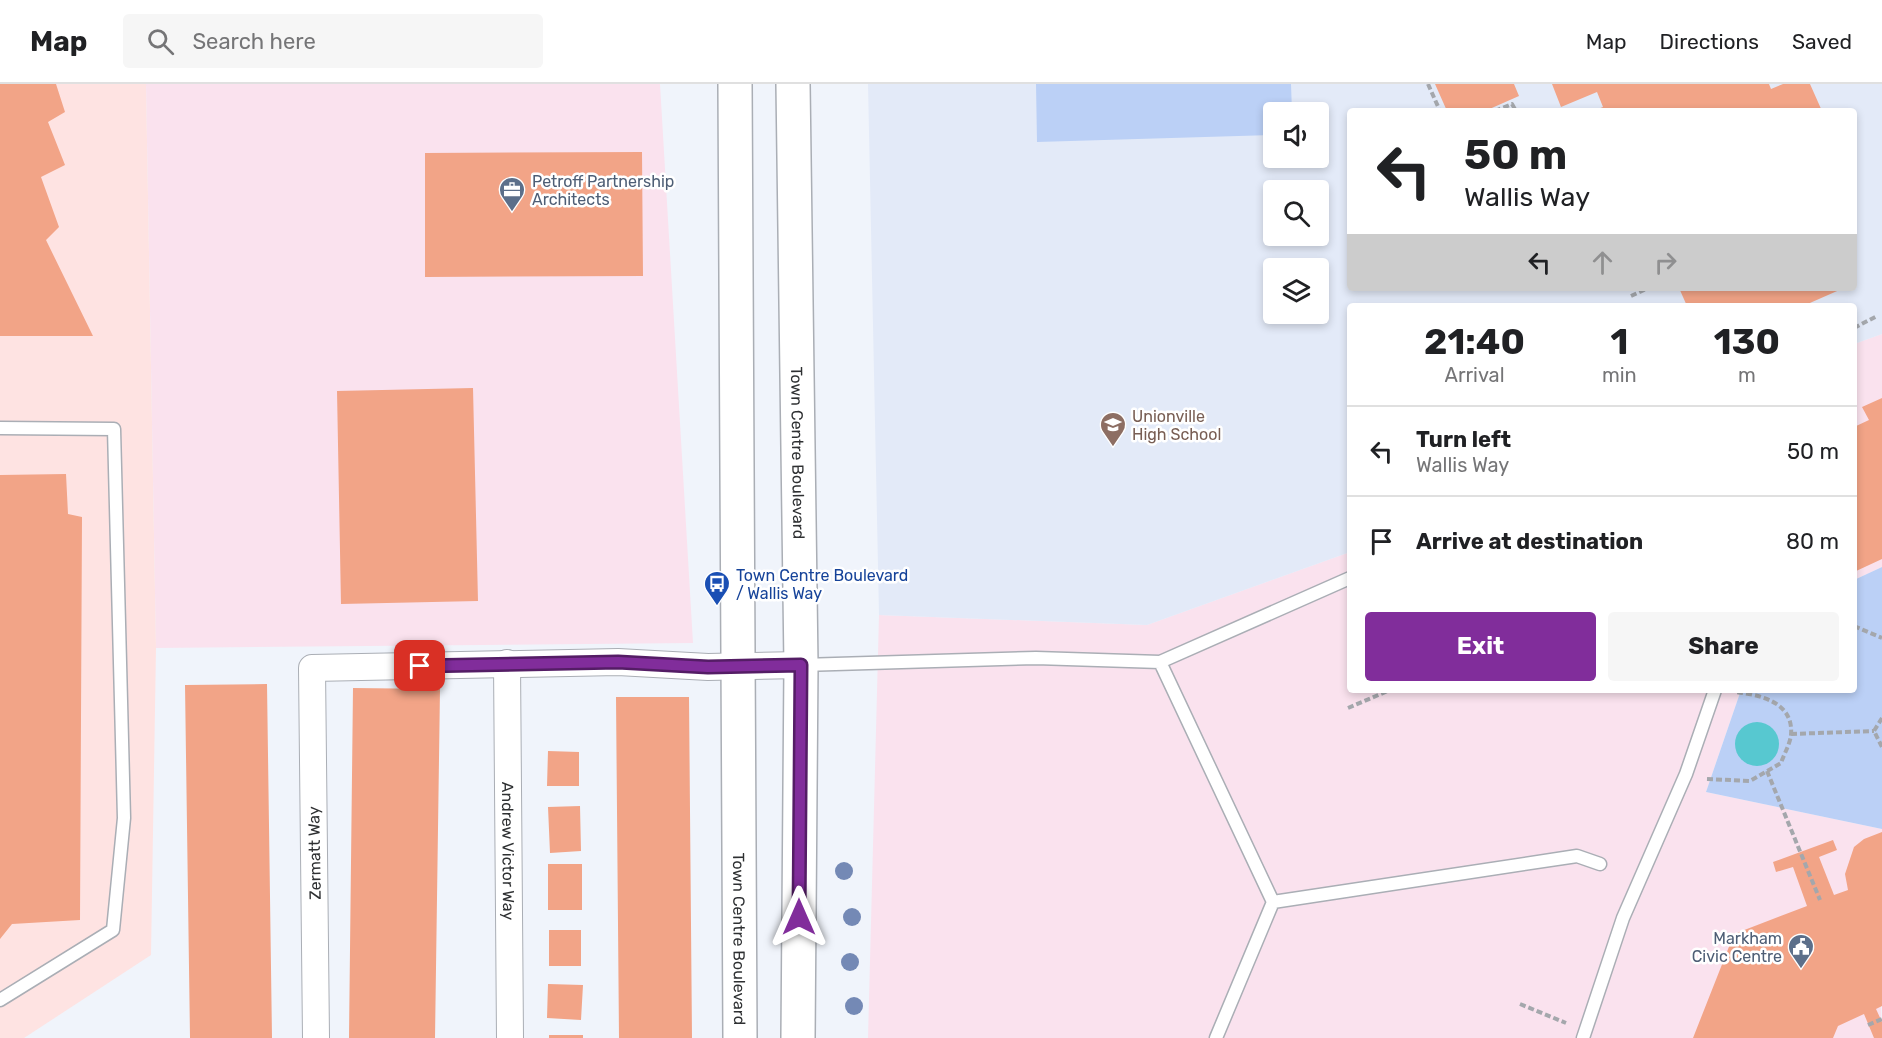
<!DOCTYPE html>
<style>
:root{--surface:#fff;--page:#f6f6f6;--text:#202124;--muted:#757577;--line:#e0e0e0;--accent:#812d9b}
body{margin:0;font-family:Rubik,sans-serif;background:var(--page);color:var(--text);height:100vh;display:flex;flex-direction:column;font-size:22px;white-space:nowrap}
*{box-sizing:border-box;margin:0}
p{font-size:20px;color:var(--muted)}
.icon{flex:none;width:33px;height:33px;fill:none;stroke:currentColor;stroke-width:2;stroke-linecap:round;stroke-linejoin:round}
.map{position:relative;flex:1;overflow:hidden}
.drawer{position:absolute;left:1347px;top:219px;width:510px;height:390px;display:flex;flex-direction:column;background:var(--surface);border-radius:6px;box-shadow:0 3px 9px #0003}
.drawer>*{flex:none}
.banner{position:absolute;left:1347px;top:24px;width:510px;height:183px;border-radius:6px;box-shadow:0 3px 9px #0003;background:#fff;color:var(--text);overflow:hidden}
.tools{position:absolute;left:1263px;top:18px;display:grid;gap:12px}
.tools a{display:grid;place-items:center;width:66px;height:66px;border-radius:6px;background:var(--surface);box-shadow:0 3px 9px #0003;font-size:30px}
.pin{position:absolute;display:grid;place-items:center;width:51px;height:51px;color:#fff;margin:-26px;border-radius:12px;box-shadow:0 3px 9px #0006}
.me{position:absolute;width:66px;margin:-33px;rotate:0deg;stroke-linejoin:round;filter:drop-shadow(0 0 4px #0008)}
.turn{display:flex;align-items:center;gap:21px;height:126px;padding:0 18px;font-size:27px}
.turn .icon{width:78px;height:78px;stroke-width:2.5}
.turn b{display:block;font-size:42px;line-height:51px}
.lanes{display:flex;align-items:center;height:57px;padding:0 18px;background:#0003;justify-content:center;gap:30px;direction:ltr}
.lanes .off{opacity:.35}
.eta{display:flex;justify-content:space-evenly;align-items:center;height:102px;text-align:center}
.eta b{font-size:36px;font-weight:700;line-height:42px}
.action{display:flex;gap:12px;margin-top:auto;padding:12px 18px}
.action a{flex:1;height:69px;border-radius:6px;background:var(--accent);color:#fff;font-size:24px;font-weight:700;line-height:69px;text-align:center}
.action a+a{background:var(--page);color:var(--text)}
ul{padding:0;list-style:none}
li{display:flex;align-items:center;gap:18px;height:90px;padding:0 18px;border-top:2px solid var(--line)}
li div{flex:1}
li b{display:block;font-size:22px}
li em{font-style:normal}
header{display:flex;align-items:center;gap:36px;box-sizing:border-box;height:84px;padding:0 30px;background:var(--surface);border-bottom:2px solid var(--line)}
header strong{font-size:28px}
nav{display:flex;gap:33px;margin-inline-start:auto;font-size:21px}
.search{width:420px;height:54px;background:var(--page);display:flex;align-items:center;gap:15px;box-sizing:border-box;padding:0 21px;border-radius:6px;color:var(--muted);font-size:22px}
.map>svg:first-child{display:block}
.commercial{fill:#fae2ee}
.industrial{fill:#fee3e2}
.built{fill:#e3eaf8;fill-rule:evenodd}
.green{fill:#bbd0f6}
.water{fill:#57c8d0}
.building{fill:#f2a487}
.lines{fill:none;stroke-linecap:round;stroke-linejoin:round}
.lane-casing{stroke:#aaaeb5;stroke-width:15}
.street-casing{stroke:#aaaeb5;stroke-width:28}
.secondary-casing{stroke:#aaaeb5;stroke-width:36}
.path{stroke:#a4a7ac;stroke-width:4;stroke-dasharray:6 3;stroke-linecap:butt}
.lane{stroke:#fff;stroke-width:12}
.street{stroke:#fff;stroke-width:26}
.secondary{stroke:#fff;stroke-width:33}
.tree{fill:#7489b5}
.route-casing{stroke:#541d65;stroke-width:15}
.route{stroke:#812d9b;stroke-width:10}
.labels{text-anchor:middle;stroke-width:5;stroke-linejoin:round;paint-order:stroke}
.service-label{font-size:16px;fill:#4e5e75;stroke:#fff;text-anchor:start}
.education-label{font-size:16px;fill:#785e54;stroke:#fff;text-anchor:start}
.street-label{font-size:16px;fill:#2e3032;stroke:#fff}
.transit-label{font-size:16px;fill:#164399;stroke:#fff;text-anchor:start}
</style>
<header>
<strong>Map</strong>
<div class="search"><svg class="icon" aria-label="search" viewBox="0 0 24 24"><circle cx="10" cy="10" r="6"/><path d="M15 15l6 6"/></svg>Search here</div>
<nav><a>Map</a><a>Directions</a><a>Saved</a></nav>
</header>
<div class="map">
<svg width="1882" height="954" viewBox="0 0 1882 954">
<rect width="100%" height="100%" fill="#f0f4fb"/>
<path class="commercial" d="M146,0H660L693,559L156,564Z
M1882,250V483L1854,496V260Z
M1350,468V606H1741L1706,708L1882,745L1881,954H868L879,531L1147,541Z"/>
<path class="industrial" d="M0,0H146L156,564L151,871L24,954H0Z"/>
<path class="built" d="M868,0H1882V250L1854,260V222H1350V468L1147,541L879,531ZM1350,27H1854V204H1350ZM1274,28H1318V74H1274ZM1274,106H1318V152H1274ZM1274,184H1318V230H1274Z"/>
<path class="green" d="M1036,0H1291L1292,28H1274L1273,51L1037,58Z
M1882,483V745L1706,708L1741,606H1854V496Z"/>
<path class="water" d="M1735 660a22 22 0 1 1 44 0a22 22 0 1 1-44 0Z"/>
<path class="building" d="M0,0H56L65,28L48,38L65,81L41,93L59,143L46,156L93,252H0Z
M1435,0H1514L1519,12L1485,27H1447Z
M1552,0H1769L1771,5L1783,0H1810L1822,27H1593L1603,23L1597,8L1561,23Z
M642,68L643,192L425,193V69Z
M1679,204H1844L1803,222H1687Z
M473,304L478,517L341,520L337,307Z
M1882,314V475L1854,488V343L1869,336L1862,323Z
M66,390L68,430L82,433L80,836L12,840L0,855V391Z
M267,600L272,954H190L185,601Z
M353,604L440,605L435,954H349Z
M616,613H689L692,954H619Z
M548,667L579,668V702H547Z
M580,722L581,767L550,769L548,723Z
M1882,748V922L1876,925L1882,938V954H1874L1864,930L1838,942L1833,954H1693L1734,850L1807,822L1793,783L1776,788L1773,778L1833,756L1837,766L1819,773L1834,811L1848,806L1845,790L1854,763L1864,755Z
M548,780H582V826H548Z
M549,846H581V882H549Z
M548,900L583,901L581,936L547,934Z
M549,951H583V954H549Z"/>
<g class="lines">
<defs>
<path id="lane" d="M0,344L114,345L124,734L113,846L0,916
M1160,578L1273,818L1216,954
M802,581L1036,574L1160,578L1350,494
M1273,818L1577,772L1600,780
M1583,954L1623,834L1686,690L1715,606"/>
<g id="street">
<path id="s1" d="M507,579L510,954"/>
<path d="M316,954L312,584L618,578L708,583L801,581"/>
</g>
<g id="secondary">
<path id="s2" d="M735,0L740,954"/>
<path id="s3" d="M793,0L801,581L798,954"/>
</g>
</defs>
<use href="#lane" class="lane-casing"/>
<use href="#street" class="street-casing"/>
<use href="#secondary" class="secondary-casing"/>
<path class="path" d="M1428,0L1440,27
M1495,27L1512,20L1516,27
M1631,212L1648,204
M1854,244L1877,232
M1854,542L1882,554
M1348,624L1390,606
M1882,634L1874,647L1882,663
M1791,650L1874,647
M1767,687L1820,816
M1707,695L1750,697L1781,679C1784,670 1790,660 1791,651C1794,618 1760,611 1736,608
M1520,920L1566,939
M1868,941L1882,935"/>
<use href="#lane" class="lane"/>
<use href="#street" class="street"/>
<use href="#secondary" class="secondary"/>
</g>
<g class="tree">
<circle cx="844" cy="787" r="9"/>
<circle cx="852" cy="833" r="9"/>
<circle cx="850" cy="878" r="9"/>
<circle cx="854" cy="922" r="9"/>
</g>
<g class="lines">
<defs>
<path id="route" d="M420,582L618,578L708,583L801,581L799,833"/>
</defs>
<use href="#route" class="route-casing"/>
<use href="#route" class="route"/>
</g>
<defs>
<symbol id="office-pin" viewBox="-11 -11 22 30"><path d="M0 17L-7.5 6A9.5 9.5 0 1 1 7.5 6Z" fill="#5c6f8a" stroke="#fff"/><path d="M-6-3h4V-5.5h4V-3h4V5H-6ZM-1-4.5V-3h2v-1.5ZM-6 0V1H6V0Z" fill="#fff"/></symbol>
<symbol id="school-pin" viewBox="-11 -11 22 30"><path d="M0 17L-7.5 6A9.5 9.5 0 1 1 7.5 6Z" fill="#8d6e63" stroke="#fff"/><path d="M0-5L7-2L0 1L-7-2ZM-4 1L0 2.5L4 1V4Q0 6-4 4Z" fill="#fff"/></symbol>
<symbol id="bus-pin" viewBox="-11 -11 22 30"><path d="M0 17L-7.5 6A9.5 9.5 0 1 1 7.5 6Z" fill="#1a4fb4" stroke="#fff"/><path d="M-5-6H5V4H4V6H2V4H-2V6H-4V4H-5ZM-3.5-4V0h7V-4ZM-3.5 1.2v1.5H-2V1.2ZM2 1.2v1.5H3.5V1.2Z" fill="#fff"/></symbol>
<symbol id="civic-pin" viewBox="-11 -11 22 30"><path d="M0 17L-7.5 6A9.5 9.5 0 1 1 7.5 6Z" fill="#5c6f8a" stroke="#fff"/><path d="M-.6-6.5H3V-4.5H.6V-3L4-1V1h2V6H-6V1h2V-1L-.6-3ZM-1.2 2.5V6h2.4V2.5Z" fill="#fff"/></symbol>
</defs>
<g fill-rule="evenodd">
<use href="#office-pin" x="497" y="91" width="30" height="40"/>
<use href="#school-pin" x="1098" y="326" width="30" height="40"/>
<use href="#bus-pin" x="702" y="485" width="30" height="40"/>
<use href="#civic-pin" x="1786" y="848" width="30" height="40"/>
</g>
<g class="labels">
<g class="service-label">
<text x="532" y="103">Petroff Partnership<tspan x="532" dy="18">Architects</tspan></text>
<text x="1782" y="860" text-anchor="end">Markham<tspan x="1782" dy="18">Civic Centre</tspan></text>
</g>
<g class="education-label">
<text x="1132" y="338">Unionville<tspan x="1132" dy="18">High School</tspan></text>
</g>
<g class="street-label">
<text dy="6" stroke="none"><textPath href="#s3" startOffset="369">Town Centre Boulevard</textPath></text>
<text dy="6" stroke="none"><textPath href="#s1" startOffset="188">Andrew Victor Way</textPath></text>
<text transform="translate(314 769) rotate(-91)" y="6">Zermatt Way</text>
<text dy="6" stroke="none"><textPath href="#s2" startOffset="855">Town Centre Boulevard</textPath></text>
</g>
<g class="transit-label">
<text x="736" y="497">Town Centre Boulevard<tspan x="736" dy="18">/ Wallis Way</tspan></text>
</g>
</g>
</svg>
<div class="tools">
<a><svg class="icon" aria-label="sound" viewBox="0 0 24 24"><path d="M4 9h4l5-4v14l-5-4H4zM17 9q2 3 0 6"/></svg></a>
<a><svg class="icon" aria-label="search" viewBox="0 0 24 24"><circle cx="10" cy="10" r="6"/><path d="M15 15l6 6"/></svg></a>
<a><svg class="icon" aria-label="layers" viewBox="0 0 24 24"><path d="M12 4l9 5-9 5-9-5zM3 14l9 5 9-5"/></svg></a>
</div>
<div class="pin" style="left:420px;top:582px;background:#d93025"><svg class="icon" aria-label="arrive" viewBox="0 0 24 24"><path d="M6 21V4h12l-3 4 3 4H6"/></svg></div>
<svg class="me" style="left:799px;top:833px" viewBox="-20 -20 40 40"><path d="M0-17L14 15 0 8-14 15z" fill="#812d9b" stroke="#fff" stroke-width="4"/></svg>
<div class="banner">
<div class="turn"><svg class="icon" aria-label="left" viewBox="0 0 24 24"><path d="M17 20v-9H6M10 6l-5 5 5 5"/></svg><div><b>50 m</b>Wallis Way</div></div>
<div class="lanes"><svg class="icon" aria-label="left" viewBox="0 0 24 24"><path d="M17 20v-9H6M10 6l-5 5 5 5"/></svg><svg class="icon off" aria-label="ahead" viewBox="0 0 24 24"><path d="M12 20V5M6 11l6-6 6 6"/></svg><svg class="icon off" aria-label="right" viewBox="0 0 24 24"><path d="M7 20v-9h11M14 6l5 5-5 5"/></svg></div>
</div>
<section class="drawer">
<div class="eta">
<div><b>21:40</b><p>Arrival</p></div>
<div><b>1</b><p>min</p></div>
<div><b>130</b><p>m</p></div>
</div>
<ul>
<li><svg class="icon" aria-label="left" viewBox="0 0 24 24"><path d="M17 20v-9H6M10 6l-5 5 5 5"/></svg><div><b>Turn left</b><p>Wallis Way</p></div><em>50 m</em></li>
<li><svg class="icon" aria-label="arrive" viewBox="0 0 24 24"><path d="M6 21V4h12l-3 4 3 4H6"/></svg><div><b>Arrive at destination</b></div><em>80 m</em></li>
</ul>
<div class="action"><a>Exit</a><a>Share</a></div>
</section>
</div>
